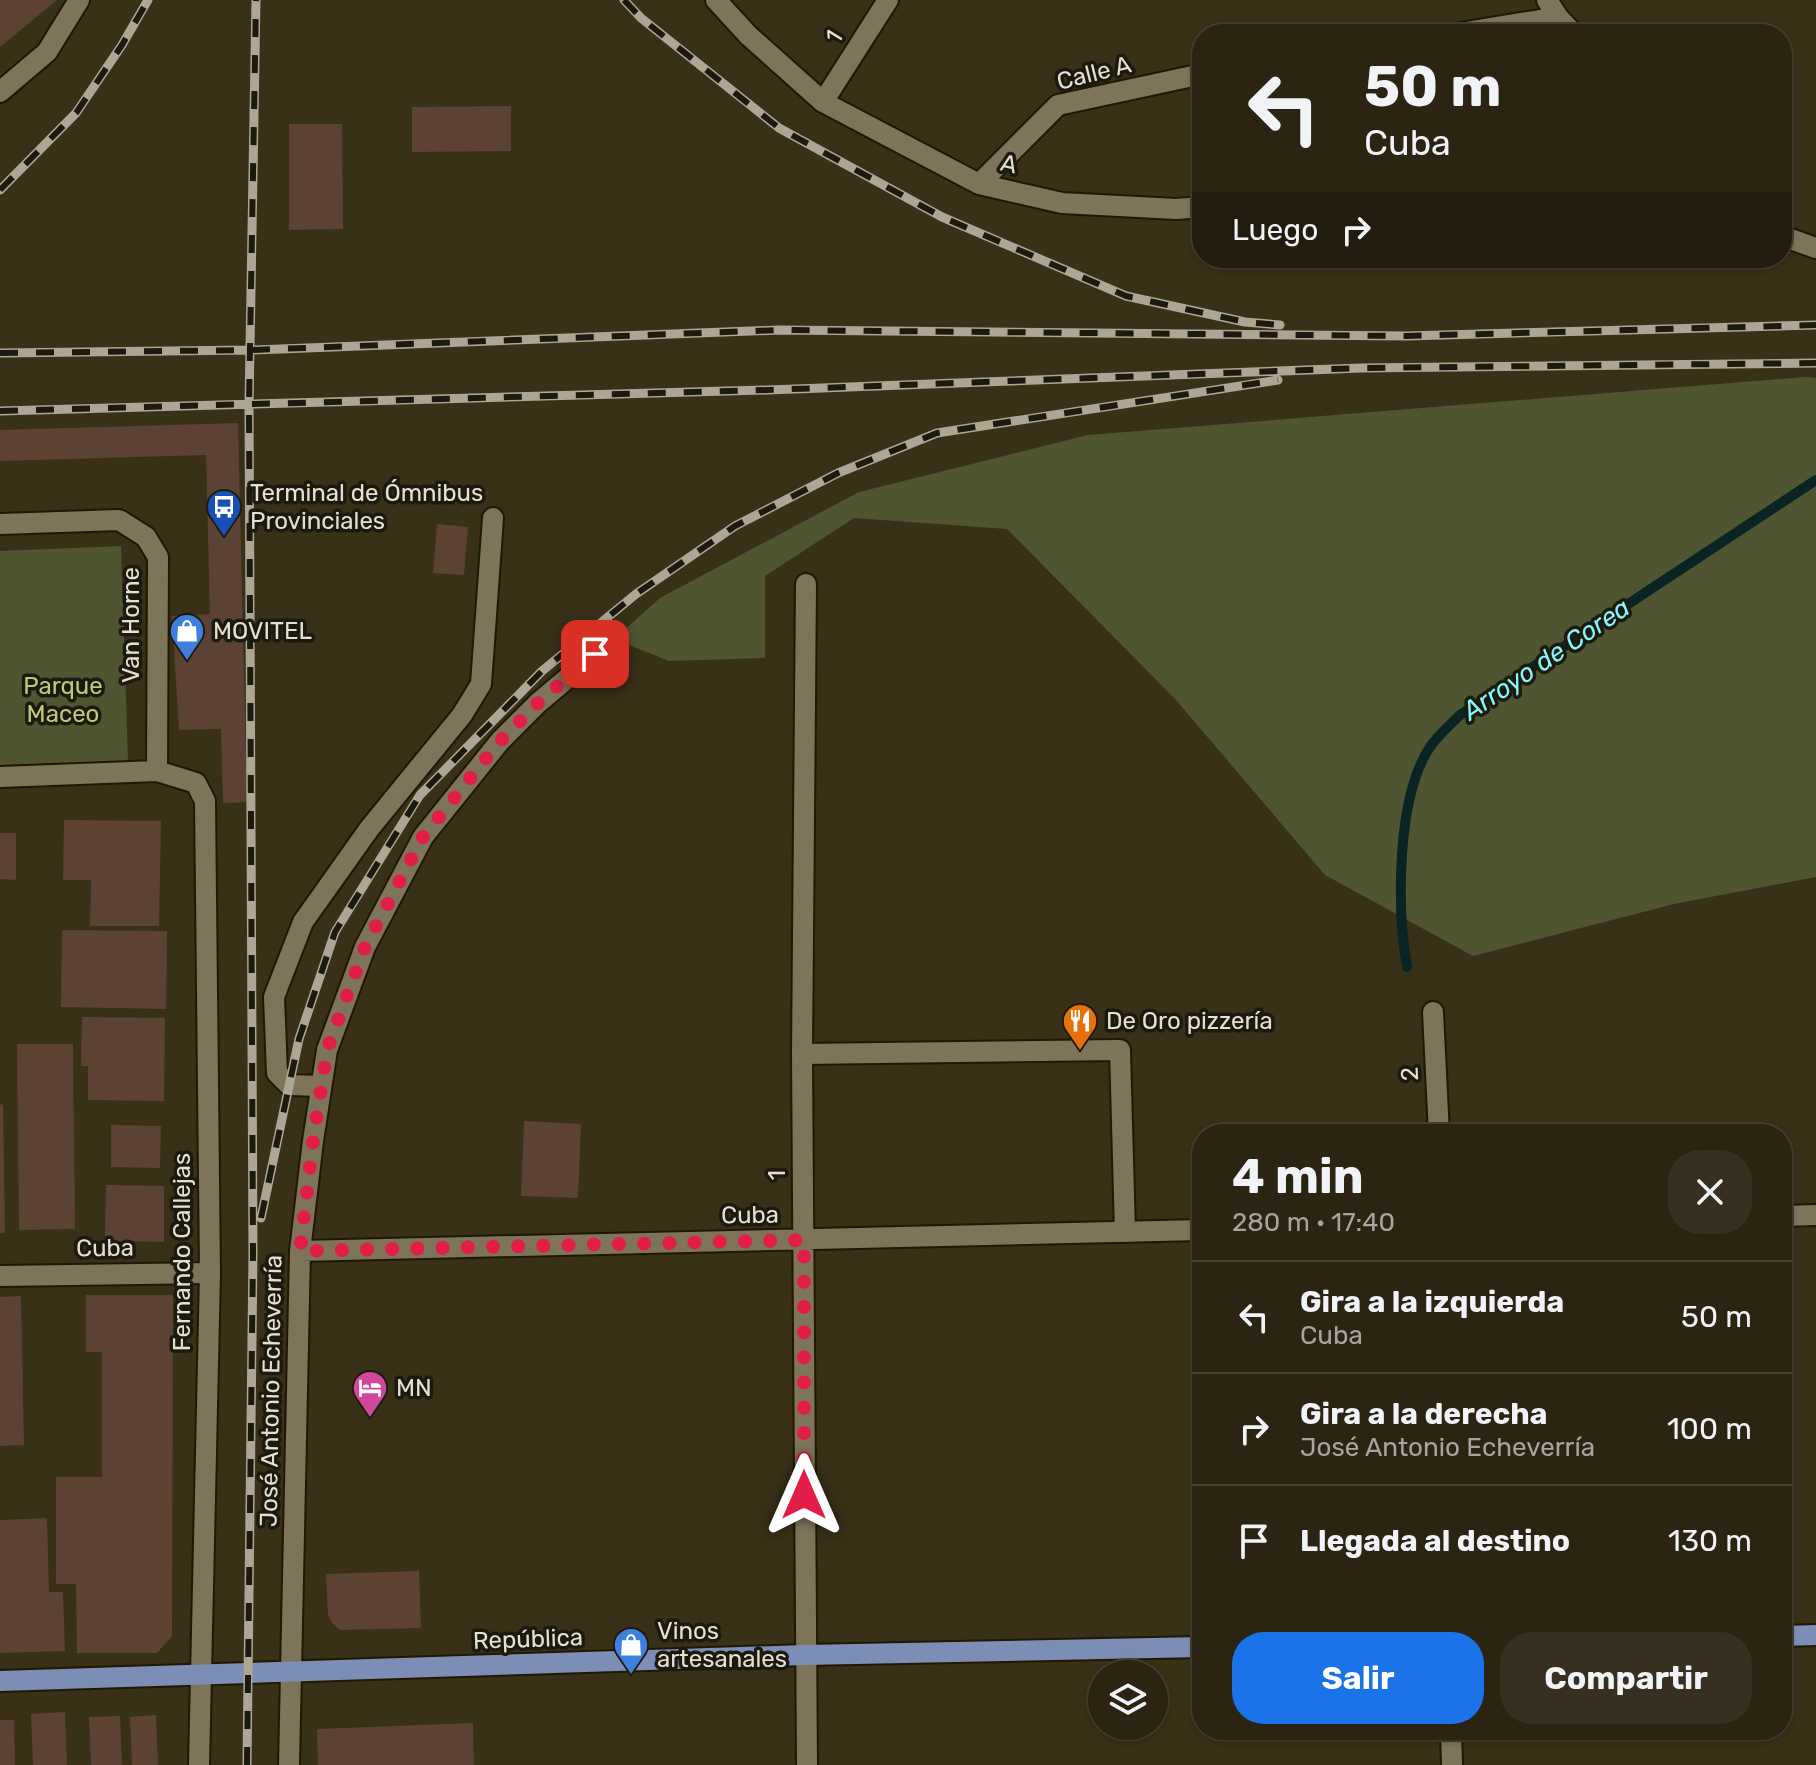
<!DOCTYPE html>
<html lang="es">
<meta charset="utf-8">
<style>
:root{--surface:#2b2412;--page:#373020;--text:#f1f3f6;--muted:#a6a49f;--line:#474132;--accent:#1a73e8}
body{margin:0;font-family:Rubik,sans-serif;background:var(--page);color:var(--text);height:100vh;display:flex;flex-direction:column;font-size:30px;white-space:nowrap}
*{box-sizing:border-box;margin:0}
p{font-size:26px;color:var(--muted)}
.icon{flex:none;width:44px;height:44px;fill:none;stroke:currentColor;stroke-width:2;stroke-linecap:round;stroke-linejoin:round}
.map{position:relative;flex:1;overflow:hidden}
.side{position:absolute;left:1192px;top:1124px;width:600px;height:616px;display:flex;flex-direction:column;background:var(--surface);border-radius:32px;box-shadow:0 2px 6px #0004,0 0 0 2px var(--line)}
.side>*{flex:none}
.top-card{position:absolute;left:1192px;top:24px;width:600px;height:244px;border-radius:32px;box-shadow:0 2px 6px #0004,0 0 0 2px var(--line);background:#2b2412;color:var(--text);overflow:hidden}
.buttons{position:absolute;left:1088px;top:1660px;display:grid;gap:16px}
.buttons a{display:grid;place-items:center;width:80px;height:80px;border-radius:50%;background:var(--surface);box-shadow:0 2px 6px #0004,0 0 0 2px var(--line);font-size:40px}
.pin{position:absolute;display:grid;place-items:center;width:68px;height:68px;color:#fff;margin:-34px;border-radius:16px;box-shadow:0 4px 12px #0006}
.me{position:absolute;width:88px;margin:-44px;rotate:0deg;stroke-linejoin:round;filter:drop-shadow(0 0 6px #0008)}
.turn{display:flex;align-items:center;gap:28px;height:168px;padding:0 40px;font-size:36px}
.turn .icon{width:104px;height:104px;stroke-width:2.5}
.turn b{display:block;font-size:56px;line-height:68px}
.then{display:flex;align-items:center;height:76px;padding:0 40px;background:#0003;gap:16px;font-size:30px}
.round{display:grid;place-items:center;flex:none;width:84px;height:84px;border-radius:32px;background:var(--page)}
.overview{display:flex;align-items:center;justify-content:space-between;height:136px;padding:0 40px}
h1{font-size:48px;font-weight:700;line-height:60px}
.action{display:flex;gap:16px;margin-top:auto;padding:16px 40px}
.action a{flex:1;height:92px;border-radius:32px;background:var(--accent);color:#fff;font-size:32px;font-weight:700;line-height:92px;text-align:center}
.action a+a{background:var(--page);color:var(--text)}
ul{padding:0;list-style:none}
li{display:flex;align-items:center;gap:24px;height:112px;padding:0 40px;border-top:2px solid var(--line)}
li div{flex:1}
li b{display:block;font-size:30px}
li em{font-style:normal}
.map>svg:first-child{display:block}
.green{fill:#4f5531}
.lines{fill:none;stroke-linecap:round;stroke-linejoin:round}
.stream{stroke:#0a2424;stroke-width:10}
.building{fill:#5b4235}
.lane-casing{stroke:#201802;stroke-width:24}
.street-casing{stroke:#201802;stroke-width:24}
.secondary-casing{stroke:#201802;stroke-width:24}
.primary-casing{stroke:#201802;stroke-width:24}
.lane{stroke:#7d7459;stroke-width:20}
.street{stroke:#7d7459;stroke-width:20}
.secondary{stroke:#7d7459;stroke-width:20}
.primary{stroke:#7c8eb6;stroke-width:20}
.rail-casing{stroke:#ada694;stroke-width:9}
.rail{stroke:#1c190e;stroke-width:6;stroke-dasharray:18;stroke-linecap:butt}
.route{stroke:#e11d48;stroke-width:14;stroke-dasharray:0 25.2}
.labels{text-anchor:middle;stroke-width:7;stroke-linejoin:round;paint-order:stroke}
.street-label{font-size:24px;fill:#e5e0d1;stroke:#1c190e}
.poi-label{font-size:24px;fill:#e5e0d1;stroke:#1c190e;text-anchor:start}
.park-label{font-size:24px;fill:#bdcb78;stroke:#1c190e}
.water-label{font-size:26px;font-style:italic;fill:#82f9fb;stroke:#1c190e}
</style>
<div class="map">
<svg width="1816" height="1765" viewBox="0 0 1816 1765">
<rect width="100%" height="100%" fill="#393018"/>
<path class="green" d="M1806,377L1816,378V877L1674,904L1473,956L1325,875L1176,700L1007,529L854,518L765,576V658L669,661L614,639L660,598L859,492L1088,435Z
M121,546L128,761L0,765V551Z"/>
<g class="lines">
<path class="stream" d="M1407,967C1397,909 1396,798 1430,747C1437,736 1450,725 1460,715L1816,480"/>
</g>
<path class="building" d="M0,0H57L0,47Z
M511,106V151L412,152V107Z
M289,124H342L343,229L289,230Z
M238,423L247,802L223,803L221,729L179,730L172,616L210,614L206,455L0,461V430Z
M437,524L468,527L464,575L433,573Z
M64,820L161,821L159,926H90L91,880H63Z
M0,833H16V880L0,879Z
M62,930L167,931L166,1009L61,1007Z
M82,1017L165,1018L164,1101L88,1100V1066H81Z
M17,1044H73L75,1229L19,1230Z
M3,1104L5,1233H0V1105Z
M524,1121L581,1124L578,1198L521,1196Z
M111,1125L161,1126L160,1168L111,1167Z
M106,1185L164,1186V1242L105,1241Z
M86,1295H173L172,1636L157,1653H77L76,1584H56V1477H102V1352H86Z
M21,1296L24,1445L0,1446V1297Z
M47,1518L49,1592H63L65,1651L0,1653V1520Z
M419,1571L421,1628L340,1630L332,1623L328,1615L326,1574Z
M65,1712L67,1765H33L31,1714Z
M156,1715L158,1765H132L130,1717Z
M120,1716L122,1765H91L89,1717Z
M0,1720H14L15,1765H0Z
M473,1723L474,1765H318L317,1729Z"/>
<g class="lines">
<defs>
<path id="lane" d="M802,1054L1120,1050L1125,1232
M321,1086L289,1085L277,1073L274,997L303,922L369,829L462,715L481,684L493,518"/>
<path id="street" d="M716,0L748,35L823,102L979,184L1062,203L1176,209L1202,207
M1547,0L1558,17L1574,34
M1454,34L1558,17
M0,92L47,52L79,0
M823,102L888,0
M979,184L1058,105L1202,74
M1782,236L1816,248
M0,524L119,520L146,537L158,557L157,771
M806,584L802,1054L807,1765
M1433,1012L1439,1134
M1782,1216L1816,1215
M300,1251L1202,1230
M0,1276L210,1273
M1451,1730L1452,1765
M289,1765L300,1251L313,1141L327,1050L365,947L423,837L500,741L538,703L614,639"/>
<path id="secondary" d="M0,777L157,771L196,783L205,801L210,1273L199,1765"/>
<path id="primary" d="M1782,1636L1816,1635
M0,1681L805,1655L1202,1647"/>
</defs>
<use href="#lane" class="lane-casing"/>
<use href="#street" class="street-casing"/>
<use href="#secondary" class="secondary-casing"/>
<use href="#primary" class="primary-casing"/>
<use href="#lane" class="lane"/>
<use href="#street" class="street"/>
<use href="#secondary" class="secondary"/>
<use href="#primary" class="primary"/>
<defs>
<path id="rail" d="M624,0L641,18L779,128L942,217L1126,296L1245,322L1280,325
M0,190L76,113L122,45L148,0
M0,353L251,350L779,330L1406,336L1816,325
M0,411L768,390L1361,368L1816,363
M261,1218L299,1039L335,932L420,795L542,671L636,594L735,526L838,473L937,433L1278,380
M247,1765L253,1253L249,405L256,0"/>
</defs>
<use href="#rail" class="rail-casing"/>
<use href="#rail" class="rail"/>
</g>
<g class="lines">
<path class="route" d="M595,654L538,703L500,741L423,837L365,947L327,1050L313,1141L300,1251L804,1240V1495"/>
</g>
<defs>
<symbol id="bus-pin" viewBox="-11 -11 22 30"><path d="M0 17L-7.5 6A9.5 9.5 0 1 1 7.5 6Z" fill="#1a4fb4" stroke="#1c190e"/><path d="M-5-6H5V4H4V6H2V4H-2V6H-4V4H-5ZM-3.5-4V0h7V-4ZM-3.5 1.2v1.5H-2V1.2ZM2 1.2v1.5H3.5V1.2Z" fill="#fff"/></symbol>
<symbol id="shop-pin" viewBox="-11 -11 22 30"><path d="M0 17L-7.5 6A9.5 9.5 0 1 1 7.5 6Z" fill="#3f7fe0" stroke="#1c190e"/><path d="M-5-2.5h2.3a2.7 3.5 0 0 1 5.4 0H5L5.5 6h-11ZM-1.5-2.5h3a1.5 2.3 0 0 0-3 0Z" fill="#fff"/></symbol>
<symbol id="restaurant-pin" viewBox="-11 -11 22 30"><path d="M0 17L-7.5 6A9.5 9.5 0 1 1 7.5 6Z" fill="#e8710a" stroke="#1c190e"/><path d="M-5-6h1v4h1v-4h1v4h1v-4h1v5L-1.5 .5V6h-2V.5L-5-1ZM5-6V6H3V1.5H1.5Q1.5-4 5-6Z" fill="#fff"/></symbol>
<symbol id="hotel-pin" viewBox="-11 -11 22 30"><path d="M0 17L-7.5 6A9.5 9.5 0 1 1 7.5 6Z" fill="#d1479c" stroke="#1c190e"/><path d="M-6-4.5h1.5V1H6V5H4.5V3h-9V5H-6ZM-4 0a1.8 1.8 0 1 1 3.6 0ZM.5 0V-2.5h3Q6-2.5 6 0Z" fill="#fff"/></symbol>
</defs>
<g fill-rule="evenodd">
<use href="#bus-pin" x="204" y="487" width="40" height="54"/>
<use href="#shop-pin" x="167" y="611" width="40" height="54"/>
<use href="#restaurant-pin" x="1060" y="1001" width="40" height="54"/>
<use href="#hotel-pin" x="350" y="1368" width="40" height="54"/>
<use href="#shop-pin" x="611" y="1625" width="40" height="54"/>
</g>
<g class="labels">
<g class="street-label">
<text transform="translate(834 37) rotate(-58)" y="8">1</text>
<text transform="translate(1094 73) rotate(-14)" y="8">Calle A</text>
<text transform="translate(1009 164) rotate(13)" y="8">A</text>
<text transform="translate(131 625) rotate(-90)" y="8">Van Horne</text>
<text transform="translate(1410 1074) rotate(-93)" y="8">2</text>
<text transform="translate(777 1175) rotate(-90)" y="8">1</text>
<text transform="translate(750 1215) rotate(-1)" y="8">Cuba</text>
<text transform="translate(105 1248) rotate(-1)" y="8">Cuba</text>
<text transform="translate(182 1252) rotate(-90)" y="8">Fernando Callejas</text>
<text transform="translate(271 1391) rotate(-89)" y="8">José Antonio Echeverría</text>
<text transform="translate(528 1639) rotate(-2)" y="8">República</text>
</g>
<g class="poi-label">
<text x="250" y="501">Terminal de Ómnibus<tspan x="250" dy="28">Provinciales</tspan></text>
<text x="213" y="639">MOVITEL</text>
<text x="1106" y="1029">De Oro pizzería</text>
<text x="396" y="1396">MN</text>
<text x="657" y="1639">Vinos<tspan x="657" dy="28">artesanales</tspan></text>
</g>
<g class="park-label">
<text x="63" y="694">Parque<tspan x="63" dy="28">Maceo</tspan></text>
</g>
<g class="water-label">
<text transform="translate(1546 659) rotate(-34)" y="9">Arroyo de Corea</text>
</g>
</g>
</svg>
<div class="buttons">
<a><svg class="icon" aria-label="layers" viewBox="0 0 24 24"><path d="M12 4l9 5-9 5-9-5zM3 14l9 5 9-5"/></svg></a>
</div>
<div class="pin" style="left:595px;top:654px;background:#d93025"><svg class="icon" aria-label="arrive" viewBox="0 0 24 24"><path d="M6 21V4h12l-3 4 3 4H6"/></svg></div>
<svg class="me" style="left:804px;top:1495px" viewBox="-20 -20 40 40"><path d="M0-17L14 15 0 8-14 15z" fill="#e11d48" stroke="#fff" stroke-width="4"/></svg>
<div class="top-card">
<div class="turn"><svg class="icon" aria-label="left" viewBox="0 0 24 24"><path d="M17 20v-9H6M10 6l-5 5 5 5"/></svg><div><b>50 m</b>Cuba</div></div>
<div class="then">Luego<svg class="icon" aria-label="right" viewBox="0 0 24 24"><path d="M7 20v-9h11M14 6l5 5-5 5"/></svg></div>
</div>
<section class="side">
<div class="overview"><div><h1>4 min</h1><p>280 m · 17:40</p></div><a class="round"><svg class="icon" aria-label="close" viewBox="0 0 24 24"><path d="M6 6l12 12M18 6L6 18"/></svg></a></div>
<ul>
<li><svg class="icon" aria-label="left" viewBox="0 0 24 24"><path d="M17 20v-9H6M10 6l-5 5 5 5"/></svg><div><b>Gira a la izquierda</b><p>Cuba</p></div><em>50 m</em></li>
<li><svg class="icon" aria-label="right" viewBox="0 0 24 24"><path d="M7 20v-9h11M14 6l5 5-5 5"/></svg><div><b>Gira a la derecha</b><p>José Antonio Echeverría</p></div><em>100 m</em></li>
<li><svg class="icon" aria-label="arrive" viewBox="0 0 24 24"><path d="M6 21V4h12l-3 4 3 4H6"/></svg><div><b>Llegada al destino</b></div><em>130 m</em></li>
</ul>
<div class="action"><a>Salir</a><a>Compartir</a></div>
</section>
</div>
